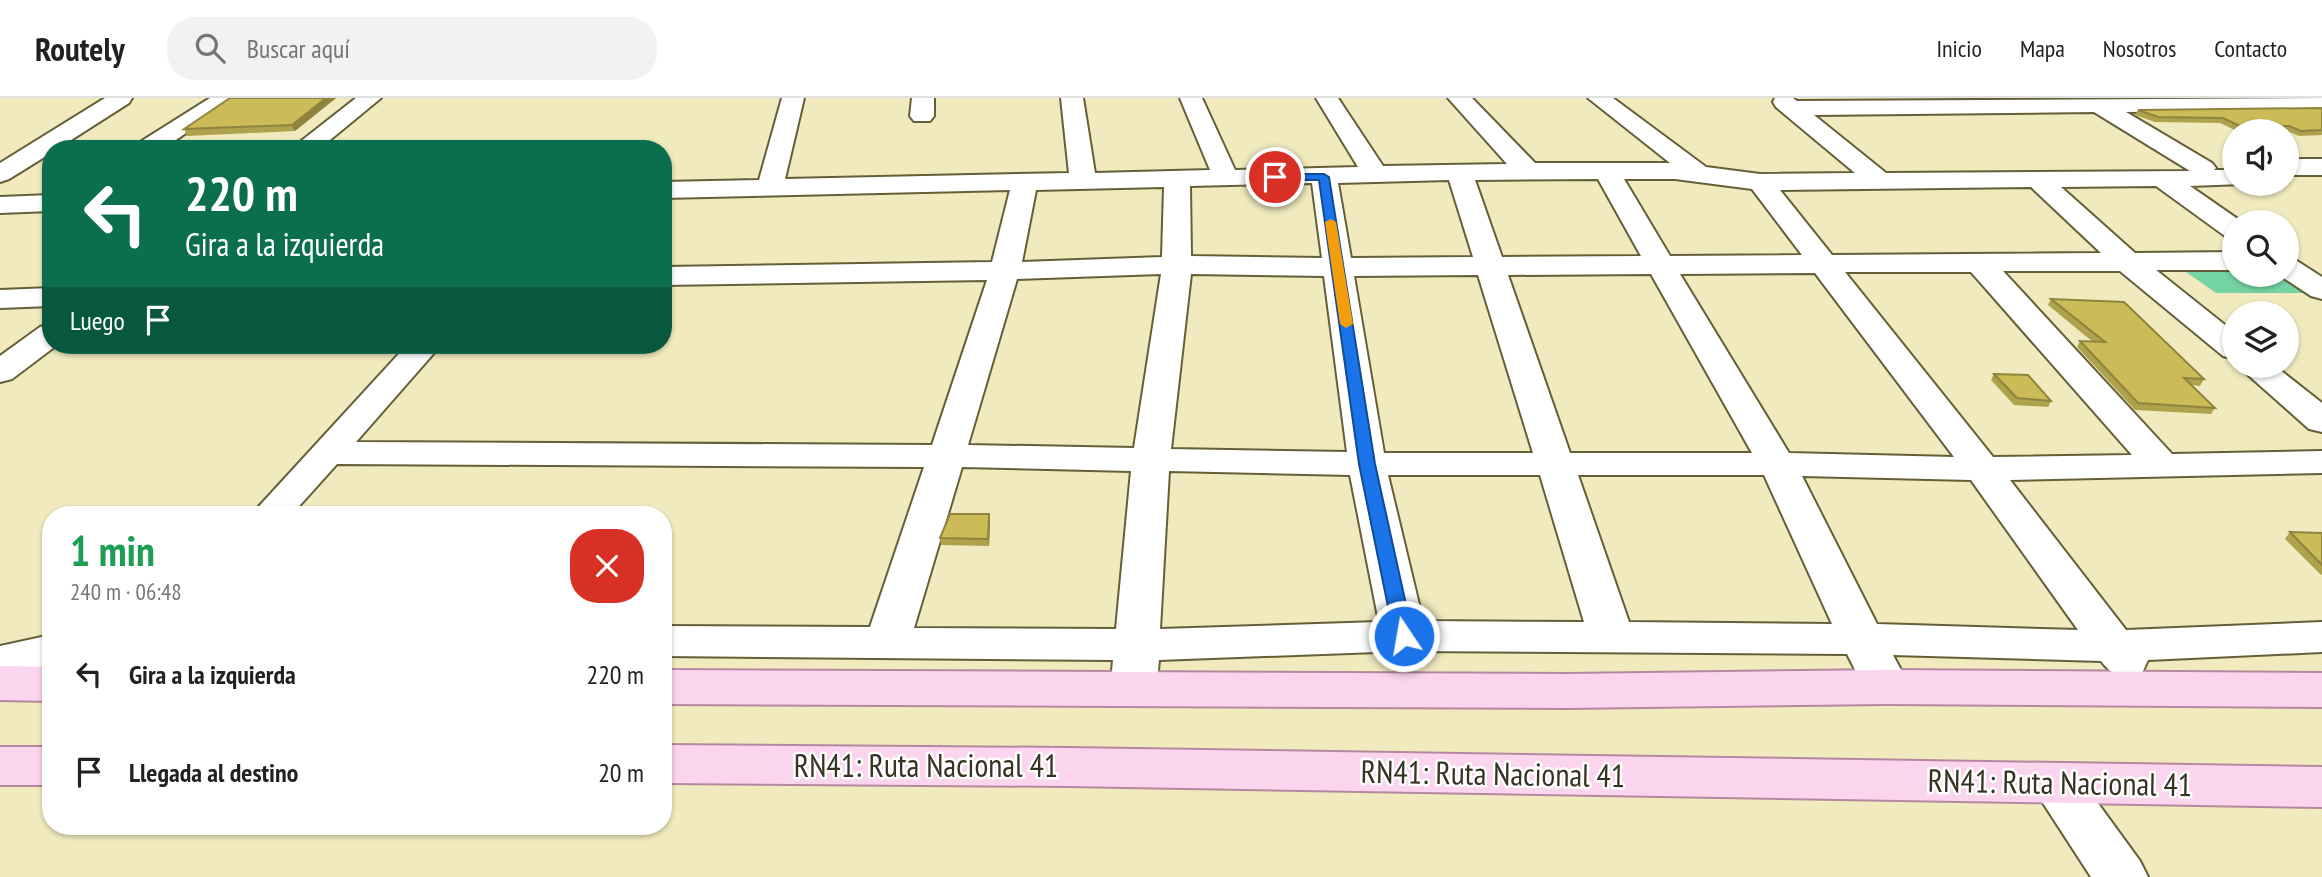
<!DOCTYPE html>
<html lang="es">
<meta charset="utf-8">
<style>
:root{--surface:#fff;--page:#f2f2f2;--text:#202124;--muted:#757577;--line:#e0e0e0}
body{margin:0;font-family:"PT Sans Narrow",sans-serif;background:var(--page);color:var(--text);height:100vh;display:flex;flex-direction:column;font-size:26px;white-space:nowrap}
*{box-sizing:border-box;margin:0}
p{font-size:23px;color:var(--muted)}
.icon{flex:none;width:38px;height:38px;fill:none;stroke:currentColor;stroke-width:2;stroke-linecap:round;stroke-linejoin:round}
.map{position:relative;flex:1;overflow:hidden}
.details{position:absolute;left:42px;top:408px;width:630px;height:329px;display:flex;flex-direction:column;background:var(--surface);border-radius:28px;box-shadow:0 2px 5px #0004}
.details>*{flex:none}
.top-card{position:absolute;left:42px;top:42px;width:630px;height:214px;border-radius:28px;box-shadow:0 2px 5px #0004;background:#0b6e4f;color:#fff;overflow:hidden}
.buttons{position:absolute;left:2222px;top:21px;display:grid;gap:14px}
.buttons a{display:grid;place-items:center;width:77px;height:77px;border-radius:50%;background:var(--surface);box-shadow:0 2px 5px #0004;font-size:35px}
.pin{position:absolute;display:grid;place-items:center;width:60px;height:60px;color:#fff;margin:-30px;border:4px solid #fff;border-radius:50%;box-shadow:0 2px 7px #0007}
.me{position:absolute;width:77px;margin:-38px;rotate:348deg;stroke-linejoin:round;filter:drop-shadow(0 0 5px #0008)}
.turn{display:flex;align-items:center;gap:24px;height:147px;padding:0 28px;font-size:32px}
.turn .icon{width:91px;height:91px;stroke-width:2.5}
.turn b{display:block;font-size:49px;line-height:60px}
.then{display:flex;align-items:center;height:66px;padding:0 28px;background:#0003;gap:14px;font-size:26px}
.round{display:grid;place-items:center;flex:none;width:74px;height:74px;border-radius:28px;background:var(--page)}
.summary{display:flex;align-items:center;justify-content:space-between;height:119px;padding:0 28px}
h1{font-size:42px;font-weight:700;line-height:52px;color:#1e9e55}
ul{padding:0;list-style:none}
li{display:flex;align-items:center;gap:21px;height:98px;padding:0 28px}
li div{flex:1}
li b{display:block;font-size:26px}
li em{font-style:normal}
header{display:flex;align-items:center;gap:42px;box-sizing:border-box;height:98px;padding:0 35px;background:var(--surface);border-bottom:2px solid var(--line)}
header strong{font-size:33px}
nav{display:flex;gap:38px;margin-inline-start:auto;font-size:24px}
.search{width:490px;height:63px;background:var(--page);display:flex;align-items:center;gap:18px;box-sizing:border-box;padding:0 24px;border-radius:28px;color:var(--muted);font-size:26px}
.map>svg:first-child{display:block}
.green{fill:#75d4a4}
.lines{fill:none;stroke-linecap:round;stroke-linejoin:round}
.minor-casing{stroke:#655f39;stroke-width:4}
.major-casing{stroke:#b4889e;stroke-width:4}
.minor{fill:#fff;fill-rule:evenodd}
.major{fill:#fbd4ee;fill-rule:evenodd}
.wall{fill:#afa24c}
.shaded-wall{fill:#8f843e}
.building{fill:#ccbc58;stroke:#8f843e;stroke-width:2}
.route{fill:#1a73e8;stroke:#114b97;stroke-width:2}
.slow{fill:#f59e0b}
.labels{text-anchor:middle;stroke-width:5;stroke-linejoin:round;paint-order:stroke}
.near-street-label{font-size:32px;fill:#353221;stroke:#fff}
</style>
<header>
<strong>Routely</strong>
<div class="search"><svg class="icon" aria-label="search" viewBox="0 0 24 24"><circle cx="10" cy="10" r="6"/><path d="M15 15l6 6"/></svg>Buscar aquí</div>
<nav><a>Inicio</a><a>Mapa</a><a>Nosotros</a><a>Contacto</a></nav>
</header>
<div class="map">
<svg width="2322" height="779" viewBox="0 0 2322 779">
<rect width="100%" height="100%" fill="#f0eabe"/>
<path class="green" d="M2179,169H2235V177H2286L2315,195H2216Z"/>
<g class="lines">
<defs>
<path id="minor" d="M105,0H132L129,5L57,51H51V55L9,81L0,84V65Z
M210,0H236L163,51H134L137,46Z
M356,0H381L319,51H291Z
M782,0H804L785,81L1069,75L1061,0H1083L1095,75L1210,72L1180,0H1202L1235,72L1358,69L1316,0H1338L1383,68L1507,66L1448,0H1472L1535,65H1670L1588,0H1613L1706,69L1760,76L1855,75L1776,9L1773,4L1775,0H1793L1797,3L2322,0V12L2126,14L2212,65L2216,70L2214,72H2235V86H2243L2190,88L2242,124H2235V140L2225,138L2156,88L2061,89L2135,155L2235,154V172H2156L2235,235V261L2223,258L2120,173H2003L2172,356L2322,353V375L2010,382L2126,532L2322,524V554L2148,562L2142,575C2123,581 2113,579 2101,563L1893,557L1910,589L1904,601L1887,606L1870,601L1847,556L1404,553L1159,562L1158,573L1151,584L1135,589L1119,584L1112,573L1113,562L663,558V528L870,529L924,369L337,366L292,416H252L407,247H441L356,344L932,347L987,182L663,187V169L992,164L1010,92L663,100V84L759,82ZM2094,14L2190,73L1886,75L1814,17ZM1598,81L1641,158L1502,159L1475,82ZM1624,81H1675L1752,91L1802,157L1670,158ZM1449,82L1473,159L1351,160L1338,85ZM1312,85L1322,160L1191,158L1190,88ZM1164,89L1162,159L1022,164L1036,92ZM2031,89L2101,155L1832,157L1780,92ZM1845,174H1971L2132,357L1993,359ZM1815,175L1954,359L1789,355L1680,176ZM1161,176L1134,350L968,347L1017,181ZM1191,176L1324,178L1347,354L1171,351ZM1651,176L1752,355H1570L1508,177ZM1478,177L1533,355H1384L1354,178ZM962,369L1131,373L1116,531L914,530ZM1169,373L1350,377L1379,524L1160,531ZM1388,377H1540L1584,524L1423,523ZM1578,377H1764L1832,526L1629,524ZM1802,378L1971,382L2078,532L1877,526Z
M912,0H934V18L930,23H914L910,18Z
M2287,61H2322V77H2287Z
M51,97V113L0,115V99Z
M2287,160L2297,163L2322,179V201L2311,198L2279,177H2287Z
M51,190V208L0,210V192Z
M51,226V247H57L12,281L0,284V258L40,229Z
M2238,268H2275L2322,305V334L2309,331Z
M51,537V569L0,580V548Z
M2055,665L2073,671L2140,763L2148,779H2091L2030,685L2037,671Z"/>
<path id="major" d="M0,568L51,569V603L0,602Z
M663,572L1567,576L1887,572L2322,575V609L1887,606L1567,610L663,606Z
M663,647L1068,650L2322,669V709L1068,688L663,685Z
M0,649H51V687H0Z"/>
</defs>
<use href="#minor" class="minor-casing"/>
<use href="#major" class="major-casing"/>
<use href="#minor" class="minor"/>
<use href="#major" class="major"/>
</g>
<path class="wall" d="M336,0L295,33L187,38L184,31Z
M2322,10V37L2299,38L2287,33H2237L2220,25L2155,24L2135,17L2138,12Z
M2051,201L2204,281L2200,288L2192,287L2215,310L2211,316L2135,312L2077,249L2080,243L2093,244L2048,207Z
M1994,276L2051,303L2048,309L2014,307L1991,282Z
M990,423L989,448L941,447L940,440Z
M2290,434L2322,435V477L2320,476L2285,441Z"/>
<path class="shaded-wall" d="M326,0H336L295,33L292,27Z
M989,416L990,423L989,448L988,441Z"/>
<path class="building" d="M230,0H326L292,27L184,31Z
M2322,10V32L2301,33L2289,28H2240L2223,20L2158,19L2138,12Z
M2051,201L2124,204L2204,281L2184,280L2215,310L2138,305L2080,243L2105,244Z
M1994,276L2028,277L2051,303L2017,300Z
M950,416H989L988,441L940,440Z
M2290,434L2322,435V467Z"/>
<path class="route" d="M1271,76H1324L1329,79L1375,366L1413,538L1410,543H1397L1394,538L1359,366L1319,82H1275L1271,81Z"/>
<path class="slow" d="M1331,121L1336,124L1353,226L1346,230L1340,226L1325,124Z"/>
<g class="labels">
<g class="near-street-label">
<text x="926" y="679">RN41: Ruta Nacional 41</text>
<text transform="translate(1493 676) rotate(1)" y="11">RN41: Ruta Nacional 41</text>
<text transform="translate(2060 685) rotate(1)" y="11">RN41: Ruta Nacional 41</text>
</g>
</g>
</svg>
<div class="buttons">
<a><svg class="icon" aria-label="sound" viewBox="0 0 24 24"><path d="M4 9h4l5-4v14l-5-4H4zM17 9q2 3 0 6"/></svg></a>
<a><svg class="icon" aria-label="search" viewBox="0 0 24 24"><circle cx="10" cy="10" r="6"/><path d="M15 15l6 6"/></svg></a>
<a><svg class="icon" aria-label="layers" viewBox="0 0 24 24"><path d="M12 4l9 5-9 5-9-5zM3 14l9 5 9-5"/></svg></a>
</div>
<div class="pin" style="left:1275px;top:79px;background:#d93025"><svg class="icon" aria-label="arrive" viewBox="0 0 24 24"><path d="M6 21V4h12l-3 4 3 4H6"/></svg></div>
<svg class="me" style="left:1404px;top:538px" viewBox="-20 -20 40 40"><circle r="17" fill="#1a73e8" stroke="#fff" stroke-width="3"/><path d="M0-11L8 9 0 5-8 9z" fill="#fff"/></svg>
<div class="top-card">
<div class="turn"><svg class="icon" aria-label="left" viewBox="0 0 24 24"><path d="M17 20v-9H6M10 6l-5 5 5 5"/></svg><div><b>220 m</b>Gira a la izquierda</div></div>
<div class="then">Luego<svg class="icon" aria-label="arrive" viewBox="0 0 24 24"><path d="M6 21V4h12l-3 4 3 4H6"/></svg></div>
</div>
<section class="details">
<div class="summary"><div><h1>1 min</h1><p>240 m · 06:48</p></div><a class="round" style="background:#d93025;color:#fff"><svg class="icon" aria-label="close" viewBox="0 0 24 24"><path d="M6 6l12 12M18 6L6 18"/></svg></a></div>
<ul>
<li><svg class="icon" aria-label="left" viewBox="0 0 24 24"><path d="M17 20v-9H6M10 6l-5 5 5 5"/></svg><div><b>Gira a la izquierda</b></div><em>220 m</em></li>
<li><svg class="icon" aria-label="arrive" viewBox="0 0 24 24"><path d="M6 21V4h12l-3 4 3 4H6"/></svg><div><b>Llegada al destino</b></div><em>20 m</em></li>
</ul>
</section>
</div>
